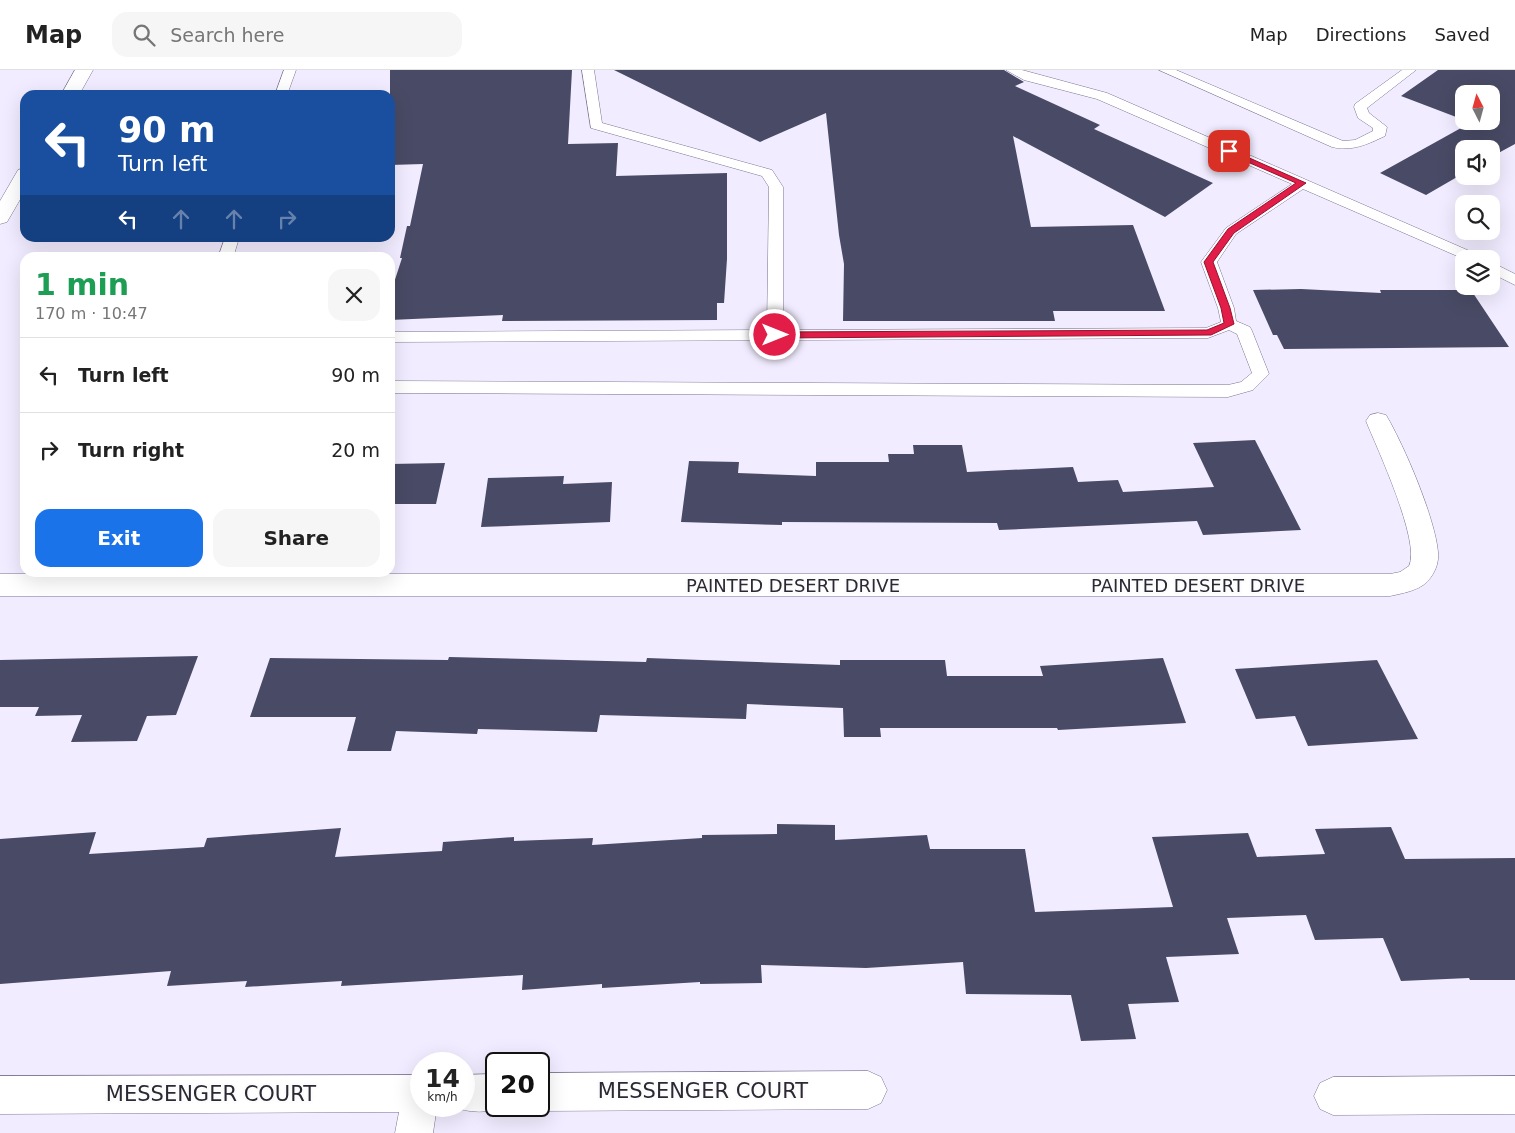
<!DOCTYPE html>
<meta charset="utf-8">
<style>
:root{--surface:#fff;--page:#f6f6f6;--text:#222;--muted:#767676;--line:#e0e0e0;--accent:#1a73e8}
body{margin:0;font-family:"DejaVu Sans",sans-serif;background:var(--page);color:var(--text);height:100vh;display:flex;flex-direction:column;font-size:19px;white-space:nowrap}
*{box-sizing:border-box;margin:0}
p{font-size:16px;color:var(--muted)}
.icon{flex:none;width:28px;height:28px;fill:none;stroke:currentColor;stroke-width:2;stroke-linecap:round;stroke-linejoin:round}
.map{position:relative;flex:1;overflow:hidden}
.drawer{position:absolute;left:20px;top:182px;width:375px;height:325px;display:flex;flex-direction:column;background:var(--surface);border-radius:15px;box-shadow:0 5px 20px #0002}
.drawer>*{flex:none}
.hud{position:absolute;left:20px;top:20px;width:375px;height:152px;border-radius:15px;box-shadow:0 5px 20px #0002;background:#1a4fa0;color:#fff;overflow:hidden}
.needle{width:32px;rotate:354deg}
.fabs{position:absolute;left:1455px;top:15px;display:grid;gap:10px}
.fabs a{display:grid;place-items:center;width:45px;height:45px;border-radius:10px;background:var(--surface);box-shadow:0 5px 20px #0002;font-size:25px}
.speed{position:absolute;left:410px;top:982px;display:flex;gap:10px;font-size:25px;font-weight:700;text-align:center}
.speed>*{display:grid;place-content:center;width:65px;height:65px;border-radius:50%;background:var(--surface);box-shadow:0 5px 20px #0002;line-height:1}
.speed small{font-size:12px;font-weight:400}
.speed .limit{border:2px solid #111;border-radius:8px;background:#fff;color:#111}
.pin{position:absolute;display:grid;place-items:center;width:42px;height:42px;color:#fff;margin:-21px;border-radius:10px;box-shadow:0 2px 8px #0006}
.me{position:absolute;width:55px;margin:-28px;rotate:90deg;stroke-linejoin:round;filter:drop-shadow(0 0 4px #0008)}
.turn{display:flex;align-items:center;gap:18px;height:105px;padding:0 15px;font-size:22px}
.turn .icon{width:65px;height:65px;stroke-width:2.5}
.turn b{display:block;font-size:35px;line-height:42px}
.lanes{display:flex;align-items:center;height:48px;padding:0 15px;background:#0003;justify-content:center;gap:25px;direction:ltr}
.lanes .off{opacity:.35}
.round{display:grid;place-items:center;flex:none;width:52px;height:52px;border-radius:15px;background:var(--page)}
.head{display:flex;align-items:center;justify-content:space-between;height:85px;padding:0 15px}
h1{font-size:30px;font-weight:800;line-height:38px;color:#1e9e55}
.action{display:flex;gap:10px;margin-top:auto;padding:10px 15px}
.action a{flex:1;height:58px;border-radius:15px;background:var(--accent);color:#fff;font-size:20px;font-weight:800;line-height:58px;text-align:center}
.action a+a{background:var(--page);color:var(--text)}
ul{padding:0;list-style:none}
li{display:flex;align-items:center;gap:15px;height:75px;padding:0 15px;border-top:1px solid var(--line)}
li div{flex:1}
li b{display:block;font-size:19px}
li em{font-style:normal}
header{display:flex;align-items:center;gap:30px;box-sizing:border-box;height:70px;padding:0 25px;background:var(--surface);border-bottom:1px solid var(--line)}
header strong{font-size:24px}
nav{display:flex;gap:28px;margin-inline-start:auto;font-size:18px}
.search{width:350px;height:45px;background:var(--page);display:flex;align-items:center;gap:12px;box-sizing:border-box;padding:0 18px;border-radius:15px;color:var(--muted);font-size:19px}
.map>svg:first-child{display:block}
.building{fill:#494a65}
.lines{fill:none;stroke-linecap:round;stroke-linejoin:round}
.lane-casing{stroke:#7c738f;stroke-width:1}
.street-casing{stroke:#7c738f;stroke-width:1}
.secondary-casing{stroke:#7c738f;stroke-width:1}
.lane{fill:#fff;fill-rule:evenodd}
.street{fill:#fff;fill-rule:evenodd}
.secondary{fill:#fff;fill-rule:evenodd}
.route{fill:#e11d48;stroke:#92132f}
.labels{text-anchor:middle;stroke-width:5;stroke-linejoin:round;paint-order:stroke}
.street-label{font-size:18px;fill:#2c2834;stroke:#fcfcfc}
.near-street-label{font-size:21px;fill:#2c2834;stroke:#fcfcfc}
</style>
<header>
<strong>Map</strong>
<div class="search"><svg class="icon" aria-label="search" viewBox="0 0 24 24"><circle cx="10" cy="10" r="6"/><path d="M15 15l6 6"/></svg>Search here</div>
<nav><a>Map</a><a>Directions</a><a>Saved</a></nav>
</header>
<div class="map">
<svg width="1515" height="1063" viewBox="0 0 1515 1063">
<rect width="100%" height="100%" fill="#f1ecff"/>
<path class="building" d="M390,0H572L568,74L618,73L616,106L727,103V189L724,233H717V250L502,251L503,245L390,250V225L402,188H400L407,156H410L423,94L390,95Z
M614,0H1004L1024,12L1015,16L1100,55L1094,59L1213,113L1165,147L1013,66L1031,157L1133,155L1165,241H1053L1055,251H843L844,194L839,165L826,43L760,72Z
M1438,0H1515V74L1491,87V79H1464V103L1426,125L1380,103L1470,53L1466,51H1491V24H1464V50L1401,26Z
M1301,219L1381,223L1380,220H1471L1509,277L1284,279L1277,265H1273L1253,220Z
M1255,370L1301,460L1203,465L1197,451L999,460L997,453L782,452V455L681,452L689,391L739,392L738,403L816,406V392H889L888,384H914L913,375H962L967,402L1073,397L1078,412L1118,410L1123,422L1214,417L1193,373Z
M445,393L436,434H390V394Z
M564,406L563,414L612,412L610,452L481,457L488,408Z
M198,586L176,645L147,646L137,671L71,672L82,645L35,646L39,637H0V590Z
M449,587L646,592L647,588L840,595V590H945L947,606H1043L1040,596L1163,588L1186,653L1058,660L1057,658H880L881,667H844L843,638L747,634L746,649L600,645L597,662L478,659L477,664L396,661L391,681H347L356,647H250L270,588L448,590Z
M1377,590L1418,669L1308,676L1295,646L1256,649L1235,599Z
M777,754L835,755V770L927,765L930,779H1025L1035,842L1173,837L1152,767L1248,763L1257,787L1325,784L1315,759L1391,757L1405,789L1515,788V910H1470L1469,908L1401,911L1383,868L1315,870L1306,845L1227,848L1239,884L1166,887L1179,932L1128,934L1136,969L1081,971L1071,925L966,924L963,892L866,898L761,895L762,913L700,914V912L602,918V914L522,920L523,905L341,916L342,911L245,917L247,911L167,916L171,901L0,914V769L96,762L89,784L204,777L207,768L341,758L335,787L442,781L443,772L514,767V771L593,768L592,775L702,768V765L777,764Z"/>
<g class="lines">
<defs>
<path id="lane" d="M284,0H296L287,25H275Z
M582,0H594L602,53L772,100L783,117V260L1206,258L1221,252L1218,238L1201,192L1226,158L1292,114L1097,29L1024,10L1006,0H1022L1107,23L1481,186L1483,189H1464L1303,119L1236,164L1217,192L1234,238L1236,251L1250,257L1252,261L1269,304L1253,320L1228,327L390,323V311L1228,315L1241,312L1252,303L1237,264L1229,260L1208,268L390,272V262L767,260L769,117L762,106L591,58Z
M1159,0H1176L1343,71L1355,70L1373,61V58L1358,48L1354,37L1355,34L1402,0H1416L1367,38L1369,43L1387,57L1385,66C1368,74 1352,82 1332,77Z
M225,168H239L233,188H218Z
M1491,192L1515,204V215L1491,203Z"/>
<path id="street" d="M1378,343L1386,345C1404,375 1435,448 1438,482C1439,491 1436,500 1431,507C1423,520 1404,523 1390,526H0V504H1390L1400,502L1409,496C1421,472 1377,378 1366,351L1370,345Z
M868,1001L881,1007L887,1020L881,1033L868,1039L539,1041L529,1036H539V1003Z
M496,1004V1036H506C489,1044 468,1043 451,1036H464V1005Z
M421,1005V1036H437L433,1063H395L399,1042L0,1044V1006Z
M1515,1006V1044L1333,1045L1320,1039L1314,1026L1320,1013L1333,1007Z"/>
<path id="secondary" d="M75,0H93L79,25H61Z
M25,98V121L7,152L0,154V131L18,100Z"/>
</defs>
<use href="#lane" class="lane-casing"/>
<use href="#street" class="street-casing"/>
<use href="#secondary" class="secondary-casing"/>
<use href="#lane" class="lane"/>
<use href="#street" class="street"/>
<use href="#secondary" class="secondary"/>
</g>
<path class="route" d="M1229,79L1306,113L1234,163L1213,192L1230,238L1234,254L1211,265L775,268L770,265L775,262L1207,260L1224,253L1221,238L1204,192L1228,159L1296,113L1227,83L1225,81Z"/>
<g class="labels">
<g class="street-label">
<text x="793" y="522">PAINTED DESERT DRIVE</text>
<text x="1198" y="522">PAINTED DESERT DRIVE</text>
</g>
<g class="near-street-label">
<text x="703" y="1028">MESSENGER COURT</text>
<text x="211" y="1031">MESSENGER COURT</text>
</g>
</g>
</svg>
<div class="fabs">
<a><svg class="needle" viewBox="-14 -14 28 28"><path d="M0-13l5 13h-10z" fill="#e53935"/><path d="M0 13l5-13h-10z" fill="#767676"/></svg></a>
<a><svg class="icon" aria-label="sound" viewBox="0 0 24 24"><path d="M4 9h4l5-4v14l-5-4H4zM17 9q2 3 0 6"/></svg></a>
<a><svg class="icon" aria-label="search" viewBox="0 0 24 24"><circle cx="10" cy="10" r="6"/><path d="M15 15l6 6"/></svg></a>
<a><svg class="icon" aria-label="layers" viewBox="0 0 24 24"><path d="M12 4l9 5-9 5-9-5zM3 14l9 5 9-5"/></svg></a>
</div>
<div class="speed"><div>14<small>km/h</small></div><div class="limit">20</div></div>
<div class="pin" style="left:1229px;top:81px;background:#d93025"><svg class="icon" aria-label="arrive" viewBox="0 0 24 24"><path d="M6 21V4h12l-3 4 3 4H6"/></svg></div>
<svg class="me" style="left:775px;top:265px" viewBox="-20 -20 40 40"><circle r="17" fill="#e11d48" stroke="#fff" stroke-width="3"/><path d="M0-11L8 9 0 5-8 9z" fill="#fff"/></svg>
<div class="hud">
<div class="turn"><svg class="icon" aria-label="left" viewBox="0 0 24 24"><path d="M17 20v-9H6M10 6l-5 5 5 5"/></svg><div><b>90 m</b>Turn left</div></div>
<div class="lanes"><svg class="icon" aria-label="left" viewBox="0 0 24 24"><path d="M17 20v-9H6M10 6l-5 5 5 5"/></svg><svg class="icon off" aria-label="ahead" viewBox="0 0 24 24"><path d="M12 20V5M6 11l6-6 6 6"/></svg><svg class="icon off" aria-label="ahead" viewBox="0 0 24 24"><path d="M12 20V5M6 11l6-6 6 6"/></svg><svg class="icon off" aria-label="right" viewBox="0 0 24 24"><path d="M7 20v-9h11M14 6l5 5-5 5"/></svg></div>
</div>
<section class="drawer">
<div class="head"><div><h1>1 min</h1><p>170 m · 10:47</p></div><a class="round"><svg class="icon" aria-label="close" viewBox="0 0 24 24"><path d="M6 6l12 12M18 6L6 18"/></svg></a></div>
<ul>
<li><svg class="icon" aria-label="left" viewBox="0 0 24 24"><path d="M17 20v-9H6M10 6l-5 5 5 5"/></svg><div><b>Turn left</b></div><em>90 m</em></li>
<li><svg class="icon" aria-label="right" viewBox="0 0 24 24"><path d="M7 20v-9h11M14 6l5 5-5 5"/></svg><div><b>Turn right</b></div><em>20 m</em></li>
</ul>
<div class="action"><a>Exit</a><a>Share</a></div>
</section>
</div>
